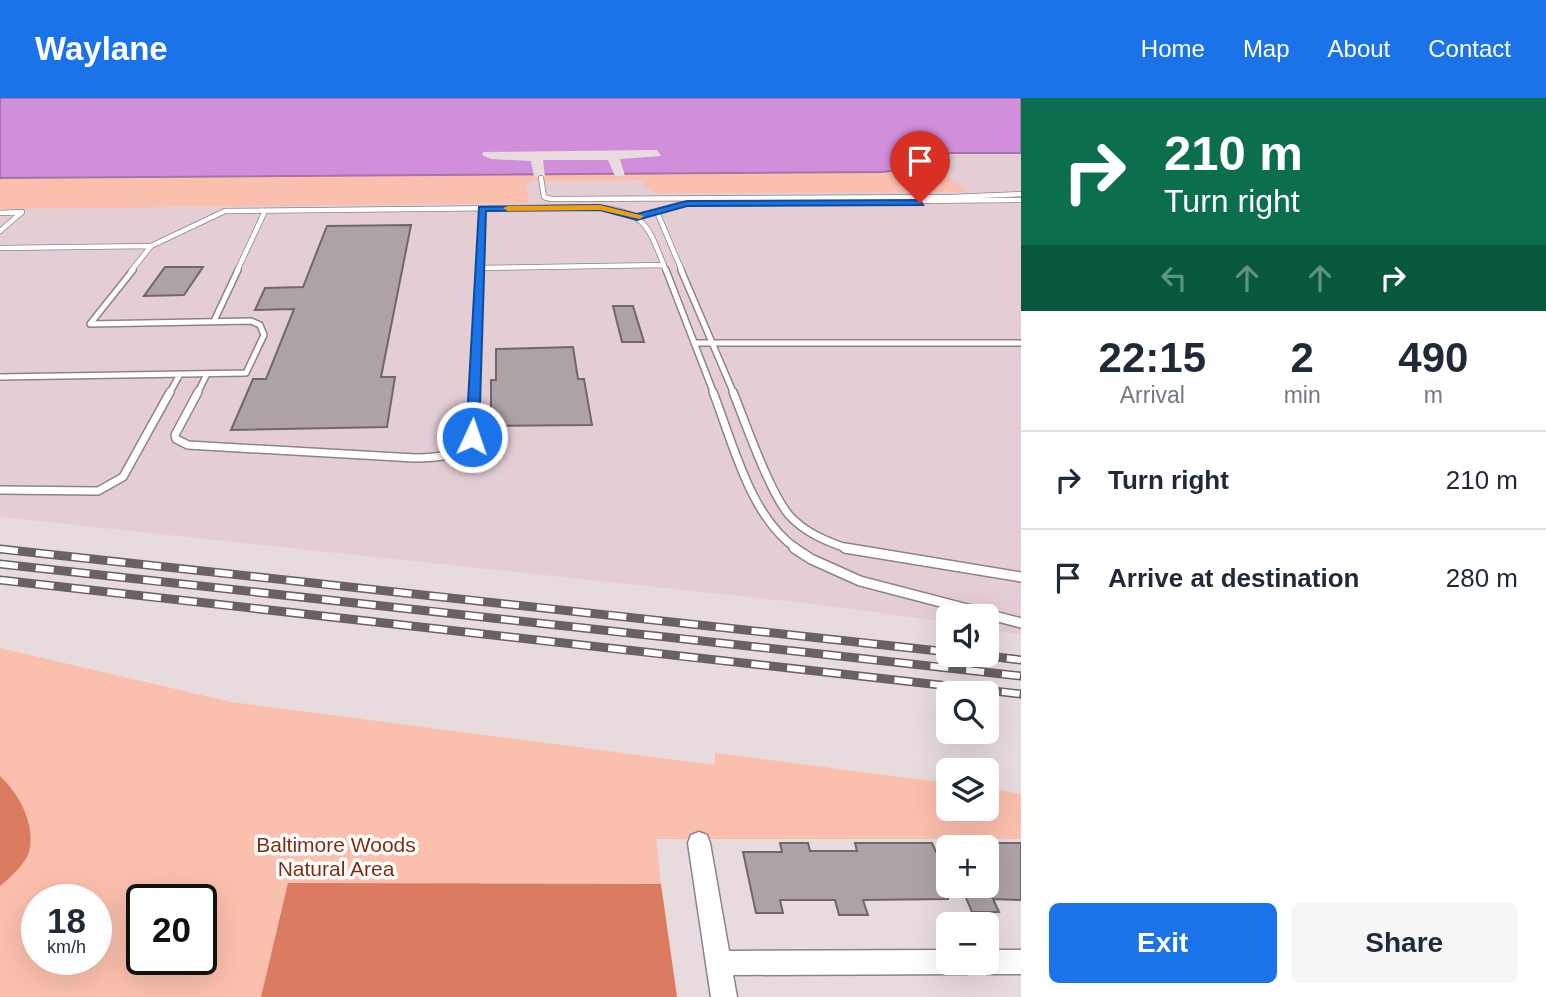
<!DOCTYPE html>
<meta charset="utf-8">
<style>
:root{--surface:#fff;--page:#f6f6f7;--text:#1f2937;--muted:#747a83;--line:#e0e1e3;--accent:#1a73e8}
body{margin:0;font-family:Arial,sans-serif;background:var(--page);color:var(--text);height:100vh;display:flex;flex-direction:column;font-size:26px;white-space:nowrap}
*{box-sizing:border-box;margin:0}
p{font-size:23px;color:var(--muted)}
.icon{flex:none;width:38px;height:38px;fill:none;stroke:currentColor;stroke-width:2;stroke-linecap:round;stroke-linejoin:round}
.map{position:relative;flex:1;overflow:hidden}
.panel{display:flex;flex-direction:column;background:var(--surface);width:525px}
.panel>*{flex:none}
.top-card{background:#0b6e4f;color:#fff;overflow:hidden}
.buttons{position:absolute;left:936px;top:506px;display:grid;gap:14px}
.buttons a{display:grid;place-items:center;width:63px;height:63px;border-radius:10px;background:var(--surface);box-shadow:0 7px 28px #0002;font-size:35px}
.speed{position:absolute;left:21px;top:786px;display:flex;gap:14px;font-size:35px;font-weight:700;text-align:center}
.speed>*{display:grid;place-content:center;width:91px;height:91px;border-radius:50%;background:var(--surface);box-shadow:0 7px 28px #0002;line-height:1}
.speed small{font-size:18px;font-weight:400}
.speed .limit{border:4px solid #111;border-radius:10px;background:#fff;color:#111}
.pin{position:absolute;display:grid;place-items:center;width:60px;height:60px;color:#fff;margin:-72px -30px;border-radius:50% 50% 50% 0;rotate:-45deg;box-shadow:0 0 7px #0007}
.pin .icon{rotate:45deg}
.me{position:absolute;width:77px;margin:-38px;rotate:3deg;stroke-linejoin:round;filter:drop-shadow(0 0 5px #0008)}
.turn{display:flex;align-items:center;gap:24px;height:147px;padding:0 28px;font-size:32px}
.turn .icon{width:91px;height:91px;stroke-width:2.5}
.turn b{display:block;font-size:49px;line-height:60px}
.lanes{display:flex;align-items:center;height:66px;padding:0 28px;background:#0003;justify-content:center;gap:35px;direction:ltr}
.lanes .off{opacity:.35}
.eta{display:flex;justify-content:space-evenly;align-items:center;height:119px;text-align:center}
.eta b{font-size:42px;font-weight:800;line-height:49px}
.action{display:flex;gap:14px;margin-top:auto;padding:14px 28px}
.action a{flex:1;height:80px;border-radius:10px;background:var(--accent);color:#fff;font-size:28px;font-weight:800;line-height:80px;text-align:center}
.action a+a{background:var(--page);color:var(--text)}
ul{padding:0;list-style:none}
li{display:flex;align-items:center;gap:21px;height:98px;padding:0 28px;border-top:2px solid var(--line)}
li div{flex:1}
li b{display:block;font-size:26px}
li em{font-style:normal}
header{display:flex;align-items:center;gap:42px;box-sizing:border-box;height:98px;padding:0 35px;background:var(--accent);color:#fff}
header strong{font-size:33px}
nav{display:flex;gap:38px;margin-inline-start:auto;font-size:24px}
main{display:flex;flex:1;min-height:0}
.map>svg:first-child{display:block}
.built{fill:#e4ced4}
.green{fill:#fbbfad;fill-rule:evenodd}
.forest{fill:#db7b5f}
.water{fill:#d18fdb;stroke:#a373a9;stroke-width:2}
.pier{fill:#e8dbde}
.building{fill:#ada2a8;stroke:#70666c;stroke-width:2}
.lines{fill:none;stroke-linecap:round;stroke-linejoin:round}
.lane-far3-casing{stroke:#8f8386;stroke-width:6}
.lane-far2-casing{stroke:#8f8386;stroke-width:8}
.lane-far1-casing{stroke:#8f8386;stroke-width:10}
.lane-casing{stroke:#8f8386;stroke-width:12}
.street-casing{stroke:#8f8386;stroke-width:3}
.lane-far3{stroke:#fff;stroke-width:4.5}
.lane-far2{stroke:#fff;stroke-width:5}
.lane-far1{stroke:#fff;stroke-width:7}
.lane{stroke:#fff;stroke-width:9}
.street{fill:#fff;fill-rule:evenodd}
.rail-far1-casing{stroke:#696163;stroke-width:7}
.rail-casing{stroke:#696163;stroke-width:9}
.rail-far1{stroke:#fff;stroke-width:4.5;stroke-dasharray:14;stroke-linecap:butt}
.rail{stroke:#fff;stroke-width:6;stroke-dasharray:18;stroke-linecap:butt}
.route{fill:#1a73e8;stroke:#114b97;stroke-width:2}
.slow{fill:#f59e0b}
.labels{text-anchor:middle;stroke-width:7;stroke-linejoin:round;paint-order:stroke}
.near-park-label{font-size:21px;fill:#832c11;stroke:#fff}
</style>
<header>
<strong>Waylane</strong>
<nav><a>Home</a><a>Map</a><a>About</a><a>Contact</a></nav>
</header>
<main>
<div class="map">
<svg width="1021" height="899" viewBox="0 0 1021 899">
<rect width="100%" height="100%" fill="#e8dbde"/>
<path class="built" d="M919,55H1021V537L987,531V518H948V524L804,505L0,419V80L934,68Z"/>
<path class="green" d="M935,68L967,94L656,95L643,87L642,82L534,83L526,84L529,105L0,111V80L882,74Z
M0,550L231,604L715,667V655L948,685V710H987V690L1021,696V741H656L661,786L480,785L476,899H0ZM37,802H96V861H37ZM142,802H201V861H142Z"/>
<path class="forest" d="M0,678C19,696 36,726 29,754C26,765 9,781 0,788Z
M288,785L661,786L677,899H261Z"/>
<path class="water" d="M0,0H1021V55H921L935,68L882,74L0,80Z"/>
<path class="pier" d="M657,52L661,58L620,61L625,78H615L608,62H543L545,79H534L531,63L491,61L482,57L483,54Z"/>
<path class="building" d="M411,127L381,279H395L387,329L231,332L253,281H266L294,211L255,212L265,190L303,189L327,128Z
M165,169H203L184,197L144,198Z
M613,208H633L644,244H622Z
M573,249L578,281H584L592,327L491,328V282H496V251Z
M780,745H808L810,753H857L855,745H932L936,754H948V801L863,802L868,817H839L835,802H780L783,815H756L743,754H782Z
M987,745H1021V802L993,801L999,814H972L961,788H987Z"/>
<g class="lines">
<defs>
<path id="lane-far3" d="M541,80L544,99L551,101L951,99L1021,96
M657,114L682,173
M0,115L22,114L0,133
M637,119L687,105L1021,102
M0,150L151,148L225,113L591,109C646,112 648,127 666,173
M478,170L664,167
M131,173L151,148
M237,173L265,113
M480,173L482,111"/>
<path id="lane-far2" d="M666,172L714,296
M681,172L734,296
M214,223L238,172
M694,245H1021
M0,279L246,275L264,237L260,227L251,223L90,226L133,172
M169,296L180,276
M197,296L207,276
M475,296L480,172"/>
<path id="lane-far1" d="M198,294L175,337L176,341L188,347L415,360C473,359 474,346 475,294
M713,294C733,345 750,419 797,451
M733,294C746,326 769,393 789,417C805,435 828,444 849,451
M0,392L98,393L123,379L170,294"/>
<path id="lane" d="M794,450L811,461L860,483L1021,525
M845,450L1021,479"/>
<path id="street" d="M699,734L707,737L710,745L729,853L948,852V864H987V852H1021V876H987L978,871L968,876L733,877L737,899H711L688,745L691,737Z"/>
</defs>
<use href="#lane-far3" class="lane-far3-casing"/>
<use href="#lane-far2" class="lane-far2-casing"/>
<use href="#lane-far1" class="lane-far1-casing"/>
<use href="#lane" class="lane-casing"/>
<use href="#street" class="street-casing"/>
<use href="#lane-far3" class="lane-far3"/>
<use href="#lane-far2" class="lane-far2"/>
<use href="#lane-far1" class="lane-far1"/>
<use href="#lane" class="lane"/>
<use href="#street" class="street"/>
<defs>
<path id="rail-far1" d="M0,451H4"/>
<path id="rail" d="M0,451L948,554
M0,466L1021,578
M0,482L1021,596
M971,556L1021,562"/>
</defs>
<use href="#rail-far1" class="rail-far1-casing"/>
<use href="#rail" class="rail-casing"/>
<use href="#rail-far1" class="rail-far1"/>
<use href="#rail" class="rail"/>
</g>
<path class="route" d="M920,102L923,107L687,108L637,122L600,112L486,113L479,339L472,343L466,339L479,109L600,107L637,116L687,103Z"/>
<path class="slow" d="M600,107L644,118L640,121L600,112L508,113L503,110L508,108Z"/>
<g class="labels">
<g class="near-park-label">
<text x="336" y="754">Baltimore Woods<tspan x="336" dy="24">Natural Area</tspan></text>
</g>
</g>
</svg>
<div class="buttons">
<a><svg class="icon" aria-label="sound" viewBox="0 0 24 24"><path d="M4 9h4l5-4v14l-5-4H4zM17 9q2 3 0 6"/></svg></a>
<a><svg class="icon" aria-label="search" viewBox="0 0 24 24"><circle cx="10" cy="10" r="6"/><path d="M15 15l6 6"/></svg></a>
<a><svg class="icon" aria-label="layers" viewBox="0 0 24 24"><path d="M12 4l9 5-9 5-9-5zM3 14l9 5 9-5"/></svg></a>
<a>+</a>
<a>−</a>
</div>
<div class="speed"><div>18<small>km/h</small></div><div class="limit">20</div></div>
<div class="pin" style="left:920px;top:105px;background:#d93025"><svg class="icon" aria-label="arrive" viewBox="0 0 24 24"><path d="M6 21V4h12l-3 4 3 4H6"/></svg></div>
<svg class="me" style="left:472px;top:339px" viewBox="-20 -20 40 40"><circle r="17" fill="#1a73e8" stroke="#fff" stroke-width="3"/><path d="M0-11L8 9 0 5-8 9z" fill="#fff"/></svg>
</div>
<section class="panel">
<div class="top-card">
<div class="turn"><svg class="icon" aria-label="right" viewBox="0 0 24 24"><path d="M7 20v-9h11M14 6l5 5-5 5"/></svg><div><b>210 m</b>Turn right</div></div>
<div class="lanes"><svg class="icon off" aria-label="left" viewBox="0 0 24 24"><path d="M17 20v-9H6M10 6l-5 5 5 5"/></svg><svg class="icon off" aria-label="ahead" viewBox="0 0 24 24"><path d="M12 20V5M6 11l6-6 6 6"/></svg><svg class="icon off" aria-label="ahead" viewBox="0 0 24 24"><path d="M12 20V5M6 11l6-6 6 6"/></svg><svg class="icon" aria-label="right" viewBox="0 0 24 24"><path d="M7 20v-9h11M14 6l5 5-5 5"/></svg></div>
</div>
<div class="eta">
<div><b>22:15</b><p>Arrival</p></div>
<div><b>2</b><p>min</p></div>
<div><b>490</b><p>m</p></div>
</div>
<ul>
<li><svg class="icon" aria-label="right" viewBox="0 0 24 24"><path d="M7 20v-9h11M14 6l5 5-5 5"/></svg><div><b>Turn right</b></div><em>210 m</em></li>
<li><svg class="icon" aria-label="arrive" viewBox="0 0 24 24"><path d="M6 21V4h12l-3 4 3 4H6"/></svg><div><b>Arrive at destination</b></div><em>280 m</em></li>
</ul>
<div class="action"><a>Exit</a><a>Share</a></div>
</section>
</main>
